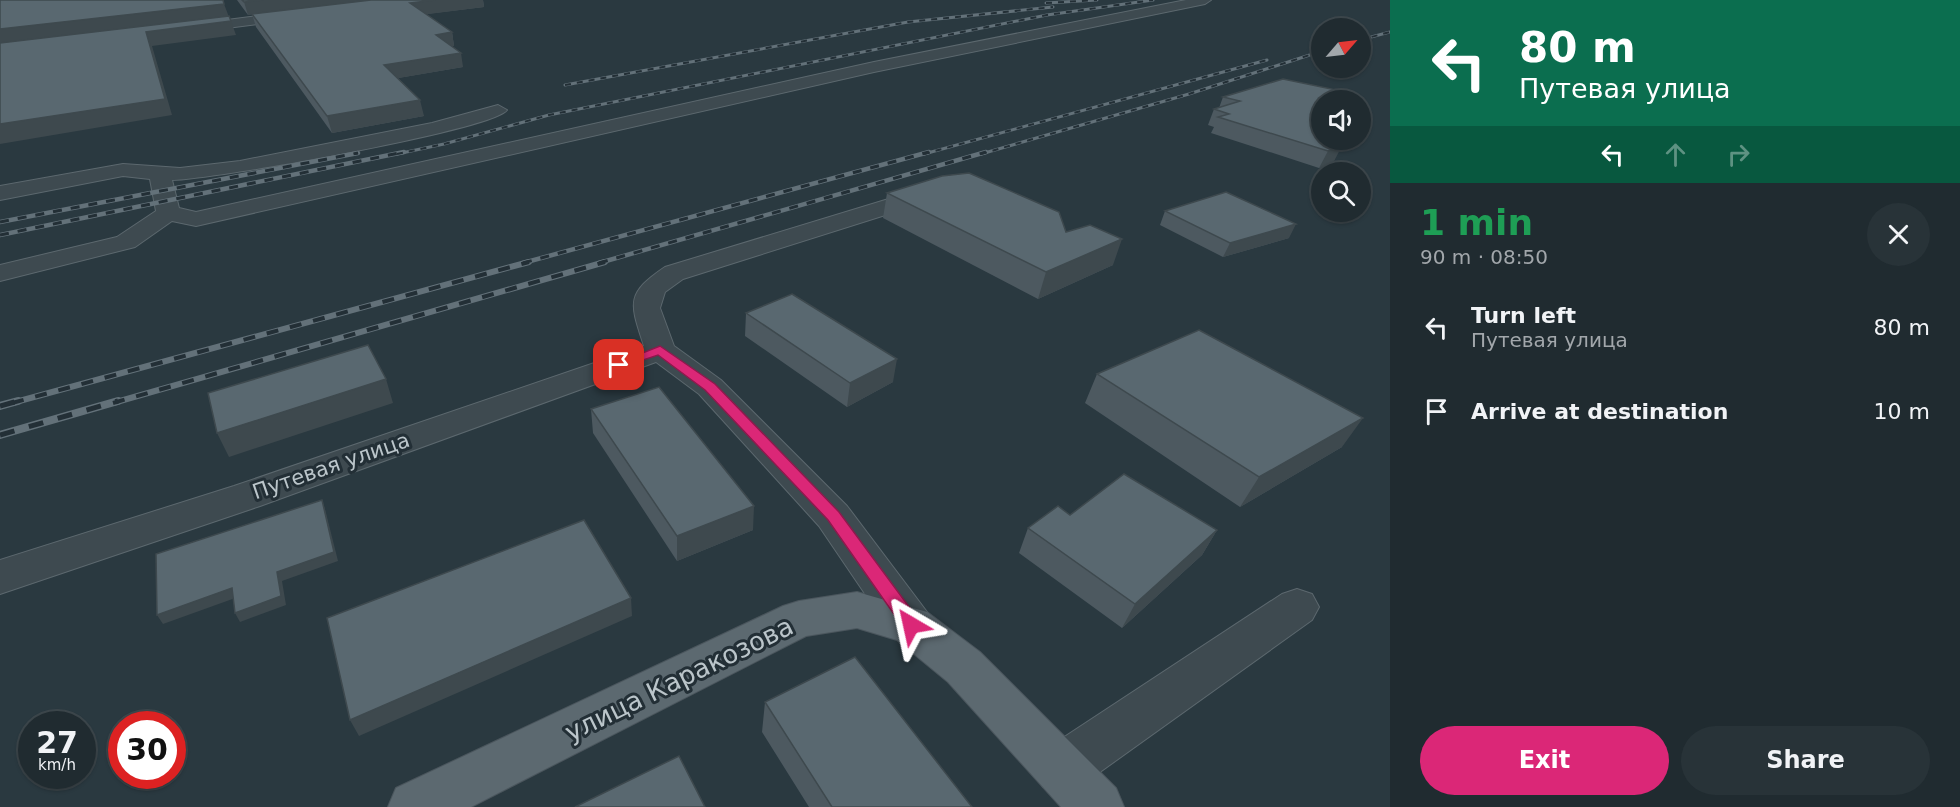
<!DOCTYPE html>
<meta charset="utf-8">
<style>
:root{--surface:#202b30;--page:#283338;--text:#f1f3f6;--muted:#a2a7ab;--line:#3d474c;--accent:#db2777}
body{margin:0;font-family:"DejaVu Sans",sans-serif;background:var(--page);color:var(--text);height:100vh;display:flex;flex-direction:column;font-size:22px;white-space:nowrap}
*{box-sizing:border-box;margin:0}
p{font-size:20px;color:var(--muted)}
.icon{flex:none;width:33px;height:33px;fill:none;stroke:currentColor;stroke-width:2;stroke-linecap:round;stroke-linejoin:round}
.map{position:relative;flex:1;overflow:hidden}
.side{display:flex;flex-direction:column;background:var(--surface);width:570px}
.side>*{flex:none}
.banner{background:#0b6e4f;color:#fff;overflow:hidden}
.needle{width:39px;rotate:62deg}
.controls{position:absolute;left:1311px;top:18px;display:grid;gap:12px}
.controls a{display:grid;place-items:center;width:60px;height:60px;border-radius:50%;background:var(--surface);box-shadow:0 2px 4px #0004,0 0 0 2px var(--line);font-size:30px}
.speed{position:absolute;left:18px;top:711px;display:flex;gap:12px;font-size:30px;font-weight:700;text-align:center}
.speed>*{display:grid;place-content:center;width:78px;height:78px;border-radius:50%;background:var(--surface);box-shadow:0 2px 4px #0004,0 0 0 2px var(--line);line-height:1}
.speed small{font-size:15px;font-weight:400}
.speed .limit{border:9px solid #d22;background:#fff;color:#111}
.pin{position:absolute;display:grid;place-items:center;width:51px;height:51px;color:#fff;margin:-26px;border-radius:12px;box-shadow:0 3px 9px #0006}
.me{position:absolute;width:66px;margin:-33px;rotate:324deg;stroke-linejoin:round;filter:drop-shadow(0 0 4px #0008)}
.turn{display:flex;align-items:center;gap:21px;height:126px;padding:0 30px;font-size:27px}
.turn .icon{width:78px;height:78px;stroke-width:2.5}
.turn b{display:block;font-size:42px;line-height:51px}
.lanes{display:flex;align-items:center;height:57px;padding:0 30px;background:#0003;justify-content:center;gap:30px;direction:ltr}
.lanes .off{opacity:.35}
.round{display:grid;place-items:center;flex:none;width:63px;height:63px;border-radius:32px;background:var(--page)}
.head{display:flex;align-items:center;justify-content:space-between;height:102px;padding:0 30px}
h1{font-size:36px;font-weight:700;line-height:45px;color:#1e9e55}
.cta{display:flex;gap:12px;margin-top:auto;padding:12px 30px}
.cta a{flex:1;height:69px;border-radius:36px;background:var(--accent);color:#fff;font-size:24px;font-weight:700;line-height:69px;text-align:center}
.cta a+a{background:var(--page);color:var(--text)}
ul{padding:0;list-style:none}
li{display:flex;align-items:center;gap:18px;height:84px;padding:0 30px}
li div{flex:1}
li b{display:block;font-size:22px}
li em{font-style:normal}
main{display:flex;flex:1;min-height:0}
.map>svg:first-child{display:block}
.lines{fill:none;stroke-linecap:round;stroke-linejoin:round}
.minor-casing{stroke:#5c686e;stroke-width:2}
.major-casing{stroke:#4b565d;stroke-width:2}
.minor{fill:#3e4a50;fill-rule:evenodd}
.major{fill:#5c6970;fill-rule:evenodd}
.rail-far3-casing{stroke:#637179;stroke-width:3}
.rail-far2-casing{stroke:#637179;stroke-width:4.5}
.rail-far1-casing{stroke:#637179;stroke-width:6}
.rail-casing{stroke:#637179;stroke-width:8}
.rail-far3{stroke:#232f36;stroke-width:2;stroke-dasharray:6;stroke-linecap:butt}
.rail-far2{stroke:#232f36;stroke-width:3;stroke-dasharray:9;stroke-linecap:butt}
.rail-far1{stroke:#232f36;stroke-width:4;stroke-dasharray:12;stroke-linecap:butt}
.rail{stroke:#232f36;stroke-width:5;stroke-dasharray:15;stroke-linecap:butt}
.wall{fill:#4d5960}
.shaded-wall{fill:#3e494e}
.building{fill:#596870;stroke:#3e494e;stroke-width:1.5}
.route{fill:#db2777;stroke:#8e194d;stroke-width:1.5}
.labels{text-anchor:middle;stroke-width:6;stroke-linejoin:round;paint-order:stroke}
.street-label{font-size:21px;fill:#bbc5ca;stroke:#232f36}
.near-street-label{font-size:26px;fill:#bbc5ca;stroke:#232f36}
</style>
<main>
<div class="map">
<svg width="1390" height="807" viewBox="0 0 1390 807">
<rect width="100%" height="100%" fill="#2a3940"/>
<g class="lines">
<defs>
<path id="minor" d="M1186,0H1211L1205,4L874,72L196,226L172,221L135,247L0,281V265L117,237L156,211L150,179L123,176L0,200V186L123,164L180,168L240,161L432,123L498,105L507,110C493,130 210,180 172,180L179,208L196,212L874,62Z
M298,11L303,12V18L188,33L181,29L188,25Z
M928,187L936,189L939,194L936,199L683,279L665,292L660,308L674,346L721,380L847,506L927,612L933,625L927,638L911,644L895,638L819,526L699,394L656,362L260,506L0,594V560L234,486L644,346C630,303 625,294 665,267Z
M1297,589L1312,594L1319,607L1312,620L1079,787L1061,794L1043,787L1035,769L1043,751L1282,594Z"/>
<path id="major" d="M857,592L927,612L980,652L1116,788L1124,807H1061L948,682L897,640L857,628L806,636L471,807H388L396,788L783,606L799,601Z"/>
</defs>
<use href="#minor" class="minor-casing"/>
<use href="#major" class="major-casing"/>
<use href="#minor" class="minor"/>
<use href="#major" class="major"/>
<defs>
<path id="rail-far3" d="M1046,3L1097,0
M1360,40L1390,32
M565,85L908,22L1053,7
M354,154L358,153
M397,154L444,144L549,115L1047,15L1153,0
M924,154L1267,60
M981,154L1189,94L1322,51"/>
<path id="rail-far2" d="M0,222L358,153
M0,235L404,152
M523,263L929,152
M599,263L986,152"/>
<path id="rail-far1" d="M12,403L529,262
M113,403L605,262"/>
<path id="rail" d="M0,406L18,401
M0,435L118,401"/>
</defs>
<use href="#rail-far3" class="rail-far3-casing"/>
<use href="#rail-far2" class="rail-far2-casing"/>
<use href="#rail-far1" class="rail-far1-casing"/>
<use href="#rail" class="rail-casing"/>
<use href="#rail-far3" class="rail-far3"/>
<use href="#rail-far2" class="rail-far2"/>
<use href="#rail-far1" class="rail-far1"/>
<use href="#rail" class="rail"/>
</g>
<path class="wall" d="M237,0H483L484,7L426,14L452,32L454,46H452L463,67L398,78L424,116L332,133L256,27L252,14L248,15Z
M1283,79L1342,140L1333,163L1319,168L1211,133L1214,127L1208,125L1214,109L1219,108L1223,97Z
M887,193L1066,232L1113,265L1038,299L883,218Z
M1165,211L1289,238L1223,257L1160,225Z
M746,313L893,382L847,407L745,336Z
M1097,374L1342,447L1240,507L1085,403Z
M591,409L753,530L677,561L593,433Z
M1070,515L1217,530L1202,555L1122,628L1019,553L1028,528Z
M765,702L972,807H809L762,732Z"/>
<path class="shaded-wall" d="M263,0H374L248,15L244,2Z
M435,0H483L484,7L413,16L410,3Z
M224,4L229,17L0,44V29Z
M231,21L236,35L152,46L172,115L0,144V124L146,32Z
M452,32L454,46L439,48L436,35Z
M461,53L463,67L387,80L384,65Z
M420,100L424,116L332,133L327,116Z
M1342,146L1333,163L1319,168L1328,151Z
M1296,224L1289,238L1223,257L1230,243Z
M1122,239L1113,265L1038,299L1046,272Z
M897,359L893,382L847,407L850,383Z
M386,379L393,403L229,457L217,433Z
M1363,418L1342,447L1240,507L1259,477Z
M322,500L325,509L338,561L282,581L286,605L240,622L235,613L277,572Z
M754,506L753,530L677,561V536Z
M1217,530L1202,555L1122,628L1135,604Z
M232,588L238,597L163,624L157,615Z
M631,598L632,616L359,736L350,720Z"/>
<path class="building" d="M0,0H223L224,4L0,29Z
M242,0H263L244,2Z
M371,0H435L410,3L452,32L436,35L461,53L384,65L420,100L327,116L252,14Z
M229,16L231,21L146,32L165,99L0,124V43Z
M1283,79L1346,92L1345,100H1322V140H1342V146L1328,151L1218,117L1229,114L1214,109L1240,101L1223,97Z
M969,173L1059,212L1066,232L1090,225L1122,239L1046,272L887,193L942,176Z
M1226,192L1296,224L1230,243L1165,211Z
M792,294L897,359L850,383L746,313Z
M1199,330L1363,418L1259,477L1097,374Z
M368,345L386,379L217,433L208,393Z
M659,387L754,506L677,536L591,409Z
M1124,474L1217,530L1135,604L1028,528L1058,506L1070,515Z
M322,500L334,552L277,572L281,596L235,613L232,588L157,615L156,554Z
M584,520L631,598L350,720L327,618Z
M855,657L972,807H832L765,702Z
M679,756L705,807H575Z"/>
<path class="route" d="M660,346L715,384L839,512L918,619L921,625L918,630L911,633L905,630L828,520L705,390L658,355L619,368L612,365Z"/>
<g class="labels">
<g class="street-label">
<text transform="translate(331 466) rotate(-19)" y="7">Путевая улица</text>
</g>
<g class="near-street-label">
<text transform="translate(679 679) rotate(-26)" y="9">улица Каракозова</text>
</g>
</g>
</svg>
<div class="controls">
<a><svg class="needle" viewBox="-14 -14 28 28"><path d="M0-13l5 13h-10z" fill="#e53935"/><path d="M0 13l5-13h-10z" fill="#a2a7ab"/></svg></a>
<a><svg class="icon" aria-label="sound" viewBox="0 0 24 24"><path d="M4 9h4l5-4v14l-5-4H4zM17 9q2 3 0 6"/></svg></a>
<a><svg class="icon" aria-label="search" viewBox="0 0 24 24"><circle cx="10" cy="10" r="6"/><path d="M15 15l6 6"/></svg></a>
</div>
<div class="speed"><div>27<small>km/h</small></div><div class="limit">30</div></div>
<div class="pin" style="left:619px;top:365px;background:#d93025"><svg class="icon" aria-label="arrive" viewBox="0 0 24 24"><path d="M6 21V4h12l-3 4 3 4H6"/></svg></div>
<svg class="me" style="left:911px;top:625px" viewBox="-20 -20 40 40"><path d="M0-17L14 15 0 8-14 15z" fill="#db2777" stroke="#fff" stroke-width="4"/></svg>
</div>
<section class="side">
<div class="banner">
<div class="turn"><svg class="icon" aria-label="left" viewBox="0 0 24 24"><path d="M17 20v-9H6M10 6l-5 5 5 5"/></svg><div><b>80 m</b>Путевая улица</div></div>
<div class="lanes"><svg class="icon" aria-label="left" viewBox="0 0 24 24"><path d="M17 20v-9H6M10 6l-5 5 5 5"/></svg><svg class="icon off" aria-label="ahead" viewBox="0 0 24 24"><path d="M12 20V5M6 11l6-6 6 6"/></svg><svg class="icon off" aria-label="right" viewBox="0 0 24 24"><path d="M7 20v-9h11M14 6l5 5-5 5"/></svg></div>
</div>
<div class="head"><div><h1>1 min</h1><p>90 m · 08:50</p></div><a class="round"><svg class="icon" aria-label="close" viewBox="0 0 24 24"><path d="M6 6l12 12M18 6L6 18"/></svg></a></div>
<ul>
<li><svg class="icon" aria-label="left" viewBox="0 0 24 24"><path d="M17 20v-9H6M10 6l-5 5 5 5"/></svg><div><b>Turn left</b><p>Путевая улица</p></div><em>80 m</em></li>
<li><svg class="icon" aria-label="arrive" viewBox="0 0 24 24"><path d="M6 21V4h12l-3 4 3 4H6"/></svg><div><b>Arrive at destination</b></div><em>10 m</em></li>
</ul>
<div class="cta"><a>Exit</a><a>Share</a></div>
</section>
</main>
